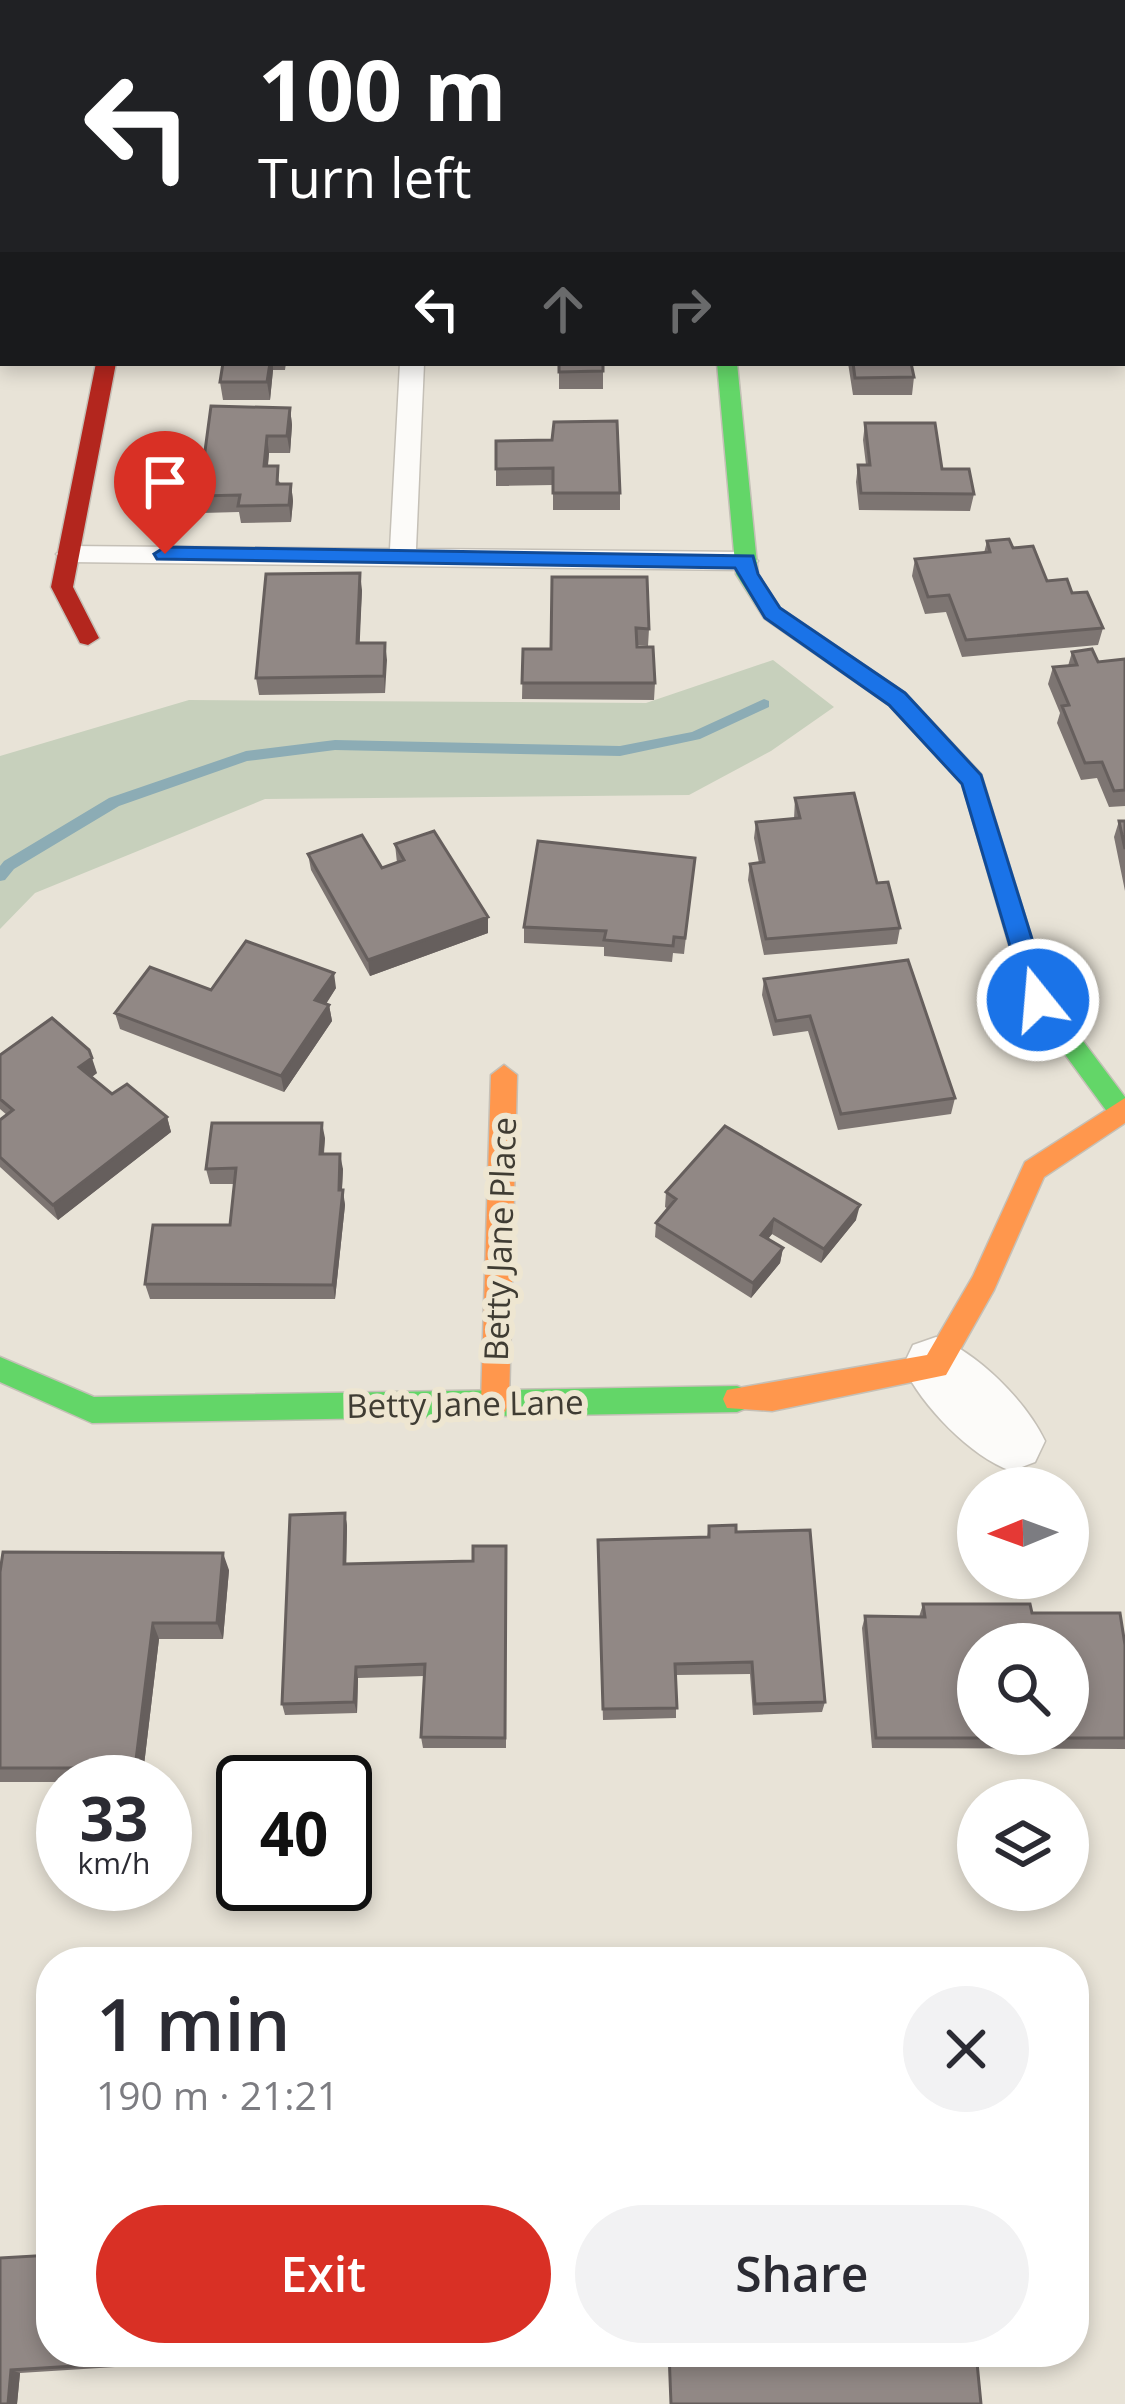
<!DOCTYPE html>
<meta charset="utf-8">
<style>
:root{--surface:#fff;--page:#f2f2f3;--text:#2b2b33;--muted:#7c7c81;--accent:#d93025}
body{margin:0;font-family:"Open Sans",sans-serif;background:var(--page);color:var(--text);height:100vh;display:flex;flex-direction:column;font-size:45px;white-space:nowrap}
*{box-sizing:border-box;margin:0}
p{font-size:39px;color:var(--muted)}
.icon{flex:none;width:66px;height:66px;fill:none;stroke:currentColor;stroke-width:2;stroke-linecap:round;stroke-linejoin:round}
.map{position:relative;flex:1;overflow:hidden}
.drawer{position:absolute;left:36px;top:1947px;width:1053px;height:420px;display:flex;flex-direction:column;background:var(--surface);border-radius:48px;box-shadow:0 6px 18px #0003}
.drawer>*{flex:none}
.top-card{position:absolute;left:0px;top:0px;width:1125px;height:366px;box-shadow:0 6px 18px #0003;background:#202124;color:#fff;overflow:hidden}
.needle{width:78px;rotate:269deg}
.fabs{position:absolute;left:957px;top:1467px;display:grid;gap:24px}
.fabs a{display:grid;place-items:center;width:132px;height:132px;border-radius:50%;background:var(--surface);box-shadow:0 6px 18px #0003;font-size:60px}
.speed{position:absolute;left:36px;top:1755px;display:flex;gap:24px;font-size:60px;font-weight:700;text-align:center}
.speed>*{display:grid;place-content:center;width:156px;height:156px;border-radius:50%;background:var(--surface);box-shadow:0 6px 18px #0003;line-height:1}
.speed small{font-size:30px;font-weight:400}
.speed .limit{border:6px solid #111;border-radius:18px;background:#fff;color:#111}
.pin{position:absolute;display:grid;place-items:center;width:102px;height:102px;color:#fff;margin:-123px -51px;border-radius:50% 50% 50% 0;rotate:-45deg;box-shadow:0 0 12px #0007}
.pin .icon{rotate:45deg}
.me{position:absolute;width:132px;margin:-66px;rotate:343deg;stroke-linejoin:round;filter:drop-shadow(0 0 9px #0008)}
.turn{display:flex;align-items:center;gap:42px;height:252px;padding:0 60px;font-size:54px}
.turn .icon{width:156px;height:156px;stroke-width:2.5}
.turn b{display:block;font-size:84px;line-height:102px}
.lanes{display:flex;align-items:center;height:114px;padding:0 60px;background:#0003;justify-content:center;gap:60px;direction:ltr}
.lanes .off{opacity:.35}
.round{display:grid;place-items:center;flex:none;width:126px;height:126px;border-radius:63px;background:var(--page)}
.headline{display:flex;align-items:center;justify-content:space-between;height:204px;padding:0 60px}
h1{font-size:72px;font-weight:600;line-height:90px}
.action{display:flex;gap:24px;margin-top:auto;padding:24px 60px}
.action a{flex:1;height:138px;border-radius:72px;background:var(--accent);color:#fff;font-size:48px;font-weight:600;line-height:138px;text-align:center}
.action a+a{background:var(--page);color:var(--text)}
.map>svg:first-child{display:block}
.green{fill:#c7d0bc}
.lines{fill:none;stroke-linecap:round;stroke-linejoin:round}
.stream{fill:#8cacb5;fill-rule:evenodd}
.lane-casing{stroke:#c5c0b7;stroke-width:3}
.street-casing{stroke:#c5c0b7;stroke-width:3}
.fast-casing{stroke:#c5c0b7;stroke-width:3}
.slow-casing{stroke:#c5c0b7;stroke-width:3}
.jam-casing{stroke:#c5c0b7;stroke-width:3}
.lane{fill:#fcfbf9;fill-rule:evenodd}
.street{fill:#fcfbf9;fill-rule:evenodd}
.fast{fill:#63d668;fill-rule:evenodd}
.slow{fill:#ff974d;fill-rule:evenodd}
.jam{fill:#b3261e;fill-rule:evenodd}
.wall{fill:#7d7572}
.shaded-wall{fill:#665f5d}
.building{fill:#918885;stroke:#665f5d;stroke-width:3;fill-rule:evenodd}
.route{fill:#1a73e8;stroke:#114b97;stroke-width:3}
.labels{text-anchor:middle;stroke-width:12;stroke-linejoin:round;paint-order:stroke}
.street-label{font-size:33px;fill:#3f3c33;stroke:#eee6d1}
</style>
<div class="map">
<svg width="1125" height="2404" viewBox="0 0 1125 2404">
<rect width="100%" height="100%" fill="#e8e3d7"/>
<path class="green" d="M773,660L834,707L771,751L689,795L265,799L35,893L0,929V756L189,700L646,703Z"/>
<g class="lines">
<path class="stream" d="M764,699L769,701V707L700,739L620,756L335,750L247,761L119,806L14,869L5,880L0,881V866L4,861L109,798L246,751L335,740L620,746L692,732Z"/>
<defs>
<path id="lane" d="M419,0H439V3H419Z
M400,363H424L416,549L745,552L758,561L745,570L69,562L56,554L69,546L390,549Z"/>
<path id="street" d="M674,0H712V3H674Z
M936,1337C977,1352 1026,1401 1045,1441L1035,1462L1011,1471C970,1456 922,1406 903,1366L913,1345Z"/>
<path id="fast" d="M717,363H737L758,574L780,608L905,693L981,774L1050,997L1125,1097V1119L1111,1117L1025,1000L962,783L889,705L764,618L736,574Z
M0,1357L94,1397L737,1386L747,1390L751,1399L747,1408L737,1412L92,1423L0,1382Z"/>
<path id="slow" d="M504,1065L517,1075L509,1403L505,1412L495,1416L485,1412L481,1403L491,1075Z
M1125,1098V1123L1044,1177L994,1290L946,1375L772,1411L727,1408L723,1399L727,1390L927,1355L973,1276L1025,1162Z"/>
<path id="jam" d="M96,363H116L73,587L99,638L88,645L80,643L51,587Z"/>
</defs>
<use href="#lane" class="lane-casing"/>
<use href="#street" class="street-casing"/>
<use href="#fast" class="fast-casing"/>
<use href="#slow" class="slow-casing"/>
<use href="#jam" class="jam-casing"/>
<use href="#lane" class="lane"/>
<use href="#street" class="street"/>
<use href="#fast" class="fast"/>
<use href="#slow" class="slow"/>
<use href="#jam" class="jam"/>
</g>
<path class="wall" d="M3,0H61L62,3H3V239H0V9Z
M1122,9H1125V49H1122Z
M1122,243L1125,245V293L1122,291Z
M223,363H286L285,370H273L270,400H223L220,382Z
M547,363H603V389H559V364Z
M848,363H911L914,377L912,395H853Z
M290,408L292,425L290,453H269L268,466L281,484H291L293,501L291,522L241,523L239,512L202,513L199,496Z
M865,423L942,469L974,494L970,511L859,510L856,482L858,465H866L863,440Z
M496,441L620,493V510H553V485L496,486Z
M987,541L1013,548L1047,581L1072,593L1103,628L1098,645L962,657L946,612L925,614L912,576L915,559L984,553Z
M552,577L649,629L648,646L637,645L655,683L654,700L522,699L523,649H551Z
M362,590L359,643H385V693L259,695L256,678Z
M1072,652L1098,662L1125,659V806L1109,807L1097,778L1081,780L1057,723L1060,713L1048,684L1053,667L1068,666Z
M795,798L877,883L900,928L897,944L764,955L748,880L750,864L759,863L754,838L756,822L794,819Z
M1119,821H1125V891L1114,837Z
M395,844L488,917V933L370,976L311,870L308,854L382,868L397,863Z
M695,858L684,954L673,953L672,962L604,956V947L524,943V927Z
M764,979L955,1098L951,1114L838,1130L808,1031L773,1036L762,995Z
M336,988L326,1004L329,1005L332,1021L284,1092L120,1029L115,1013L211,990Z
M0,1055L97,1073L92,1077L112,1094L167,1117L171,1132L58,1220L0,1167V1120L7,1115L0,1109Z
M325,1138L324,1154L343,1169L342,1190L345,1205L335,1299H150L145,1284L230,1225L234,1184H210L206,1169Z
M666,1192L856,1220L821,1263L772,1234L768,1239L783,1248L780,1263L751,1298L655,1237L656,1223L668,1209L665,1207Z
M345,1513L347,1526L346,1564L473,1561L506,1558V1748H423L421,1737L424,1676L358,1678L357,1713L285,1715L282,1704Z
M709,1526L736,1532L825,1702L822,1712L753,1715L750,1674L676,1675V1718L603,1720L598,1552L707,1538Z
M229,1570L223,1639H159L142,1782H0V1572Z
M923,1604L1032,1613L1125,1645V1749L872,1748L862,1628L865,1616L919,1617Z
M0,2258L51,2352H195L194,2362L20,2373L17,2404Z"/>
<path class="shaded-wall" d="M270,363H273V370L270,400L267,382Z
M290,408L292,425L290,453L287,436Z
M267,436L269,453L266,483L264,466Z
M291,484L293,501L291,522L289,505Z
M360,573L362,590L359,660L357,643Z
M385,643L387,660L385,693L384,676Z
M488,917V933L370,976L368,960Z
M334,973L336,988L318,1016L315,1000Z
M329,1005L332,1021L284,1092L281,1076Z
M92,1058L97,1073L84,1082L79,1067Z
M167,1117L171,1132L58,1220L53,1205Z
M322,1123L325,1138L322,1169L320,1154Z
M340,1154L343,1169L341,1205L339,1190Z
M343,1190L345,1205L335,1299L333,1285Z
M860,1205L856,1220L821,1263L824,1249Z
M774,1219L772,1234L759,1250L761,1235Z
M783,1248L780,1263L751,1298L753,1283Z
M345,1513L347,1526L346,1576L344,1564Z
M223,1553L229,1570L223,1639L217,1623Z
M153,1623L159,1639L142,1782L135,1768Z
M356,1667L358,1678L357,1713L354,1702Z
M11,2370L20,2373L17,2404H8Z"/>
<path class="building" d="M3,0H57L56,3H3V46H0V9Z
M266,0H332V3H266Z
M934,0H1068L1069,3H934Z
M889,2L890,3L800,2Z
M1122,9H1125V32H1122Z
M3,56V128H0V57Z
M0,144H3V212L1,222Z
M1122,243L1125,245V274L1122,273Z
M223,363H270L267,382H220Z
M559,363H603V371L559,372Z
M853,363H911L914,377L855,378Z
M211,406L290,408L287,436H267L264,466H278L277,484H291L289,505L238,506L240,495L199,496Z
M617,421L620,493H553V468L496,469V441L552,440L554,422Z
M865,423H935L942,469H969L974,494L861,493L858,465H870Z
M1009,539L1013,548L1033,546L1047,581L1067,579L1072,593L1087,592L1103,628L966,640L949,595L928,597L915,559L990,552L987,541Z
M360,573L357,643H385L384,676L256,678L266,574Z
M552,577H647L649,629L636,628L637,647H653L655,683H522L523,649H551Z
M1092,649L1098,662L1125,659V790L1114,791L1102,762L1085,763L1062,706L1069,705L1053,667L1077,665L1072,652Z
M854,793L877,883L888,882L900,928L766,939L750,864L764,862L756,822L800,818L795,798Z
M1119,821H1125V849Z
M434,831L488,917L368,960L308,854L362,835L382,868L404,860L395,844Z
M538,841L695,858L685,938L674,937L673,946L604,940L606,931L524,927Z
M246,941L334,973L315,1000L329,1005L281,1076L115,1013L150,967L211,990Z
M908,960L955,1098L841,1114L810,1016L776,1021L764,979Z
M52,1018L89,1050L92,1058L79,1067L112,1094L127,1084L167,1117L53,1205L0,1157V1120L13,1110L0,1099V1055Z
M212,1123H322L320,1154H340L339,1190H343L333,1285L145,1284L153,1225H230L236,1168L206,1169Z
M725,1126L860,1205L824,1249L774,1219L761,1235L783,1248L753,1283L656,1223L676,1199L666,1192Z
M345,1513L344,1564L473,1561V1546H506L505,1738L421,1737L425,1664L356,1667L354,1702L282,1704L290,1515Z
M736,1525V1532L810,1530L825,1702L755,1704L752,1662L675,1664L677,1708L603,1709L598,1540L709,1537V1526Z
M3,1552L223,1553L217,1623H153L135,1768H0V1572Z
M923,1604H1030L1032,1613H1120L1125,1645V1738H876L865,1616L925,1617ZM978,1644H1068V1734H978Z
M51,2255V2352H189V2359L11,2370L8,2404H0V2258Z
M669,2352H976L981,2404H671Z"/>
<path class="route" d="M165,547L753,556L758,574L780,608L905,693L981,775L1051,1000L1038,1010L1026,1000L962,784L889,705L765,618L735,568L157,559L154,554Z"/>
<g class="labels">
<g class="street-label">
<text transform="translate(500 1239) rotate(-88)" y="12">Betty Jane Place</text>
<text transform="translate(465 1404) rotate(-1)" y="12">Betty Jane Lane</text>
</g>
</g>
</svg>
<div class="fabs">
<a><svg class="needle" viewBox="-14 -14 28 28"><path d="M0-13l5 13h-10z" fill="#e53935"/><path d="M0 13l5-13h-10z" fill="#7c7c81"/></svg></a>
<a><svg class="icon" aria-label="search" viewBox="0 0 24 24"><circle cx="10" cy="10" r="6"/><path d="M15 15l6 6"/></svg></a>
<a><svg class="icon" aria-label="layers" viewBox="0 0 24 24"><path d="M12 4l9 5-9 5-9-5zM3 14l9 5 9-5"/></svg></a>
</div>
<div class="speed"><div>33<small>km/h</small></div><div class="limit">40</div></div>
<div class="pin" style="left:165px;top:554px;background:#d93025"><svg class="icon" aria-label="arrive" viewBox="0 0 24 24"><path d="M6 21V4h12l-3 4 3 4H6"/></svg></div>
<svg class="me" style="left:1038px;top:1000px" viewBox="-20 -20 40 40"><circle r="17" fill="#1a73e8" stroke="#fff" stroke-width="3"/><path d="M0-11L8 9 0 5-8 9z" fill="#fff"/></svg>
<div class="top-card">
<div class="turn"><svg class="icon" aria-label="left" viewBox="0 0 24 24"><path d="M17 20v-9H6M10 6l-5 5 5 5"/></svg><div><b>100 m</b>Turn left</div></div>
<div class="lanes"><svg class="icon" aria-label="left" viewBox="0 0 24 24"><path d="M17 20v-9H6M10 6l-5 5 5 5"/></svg><svg class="icon off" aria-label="ahead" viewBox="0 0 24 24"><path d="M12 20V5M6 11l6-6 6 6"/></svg><svg class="icon off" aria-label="right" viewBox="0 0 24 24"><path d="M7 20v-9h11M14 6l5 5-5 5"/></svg></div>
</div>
<section class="drawer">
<div class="headline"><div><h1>1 min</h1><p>190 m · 21:21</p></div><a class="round"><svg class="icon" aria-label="close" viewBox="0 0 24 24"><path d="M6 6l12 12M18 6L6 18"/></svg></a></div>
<div class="action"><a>Exit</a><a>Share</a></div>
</section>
</div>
